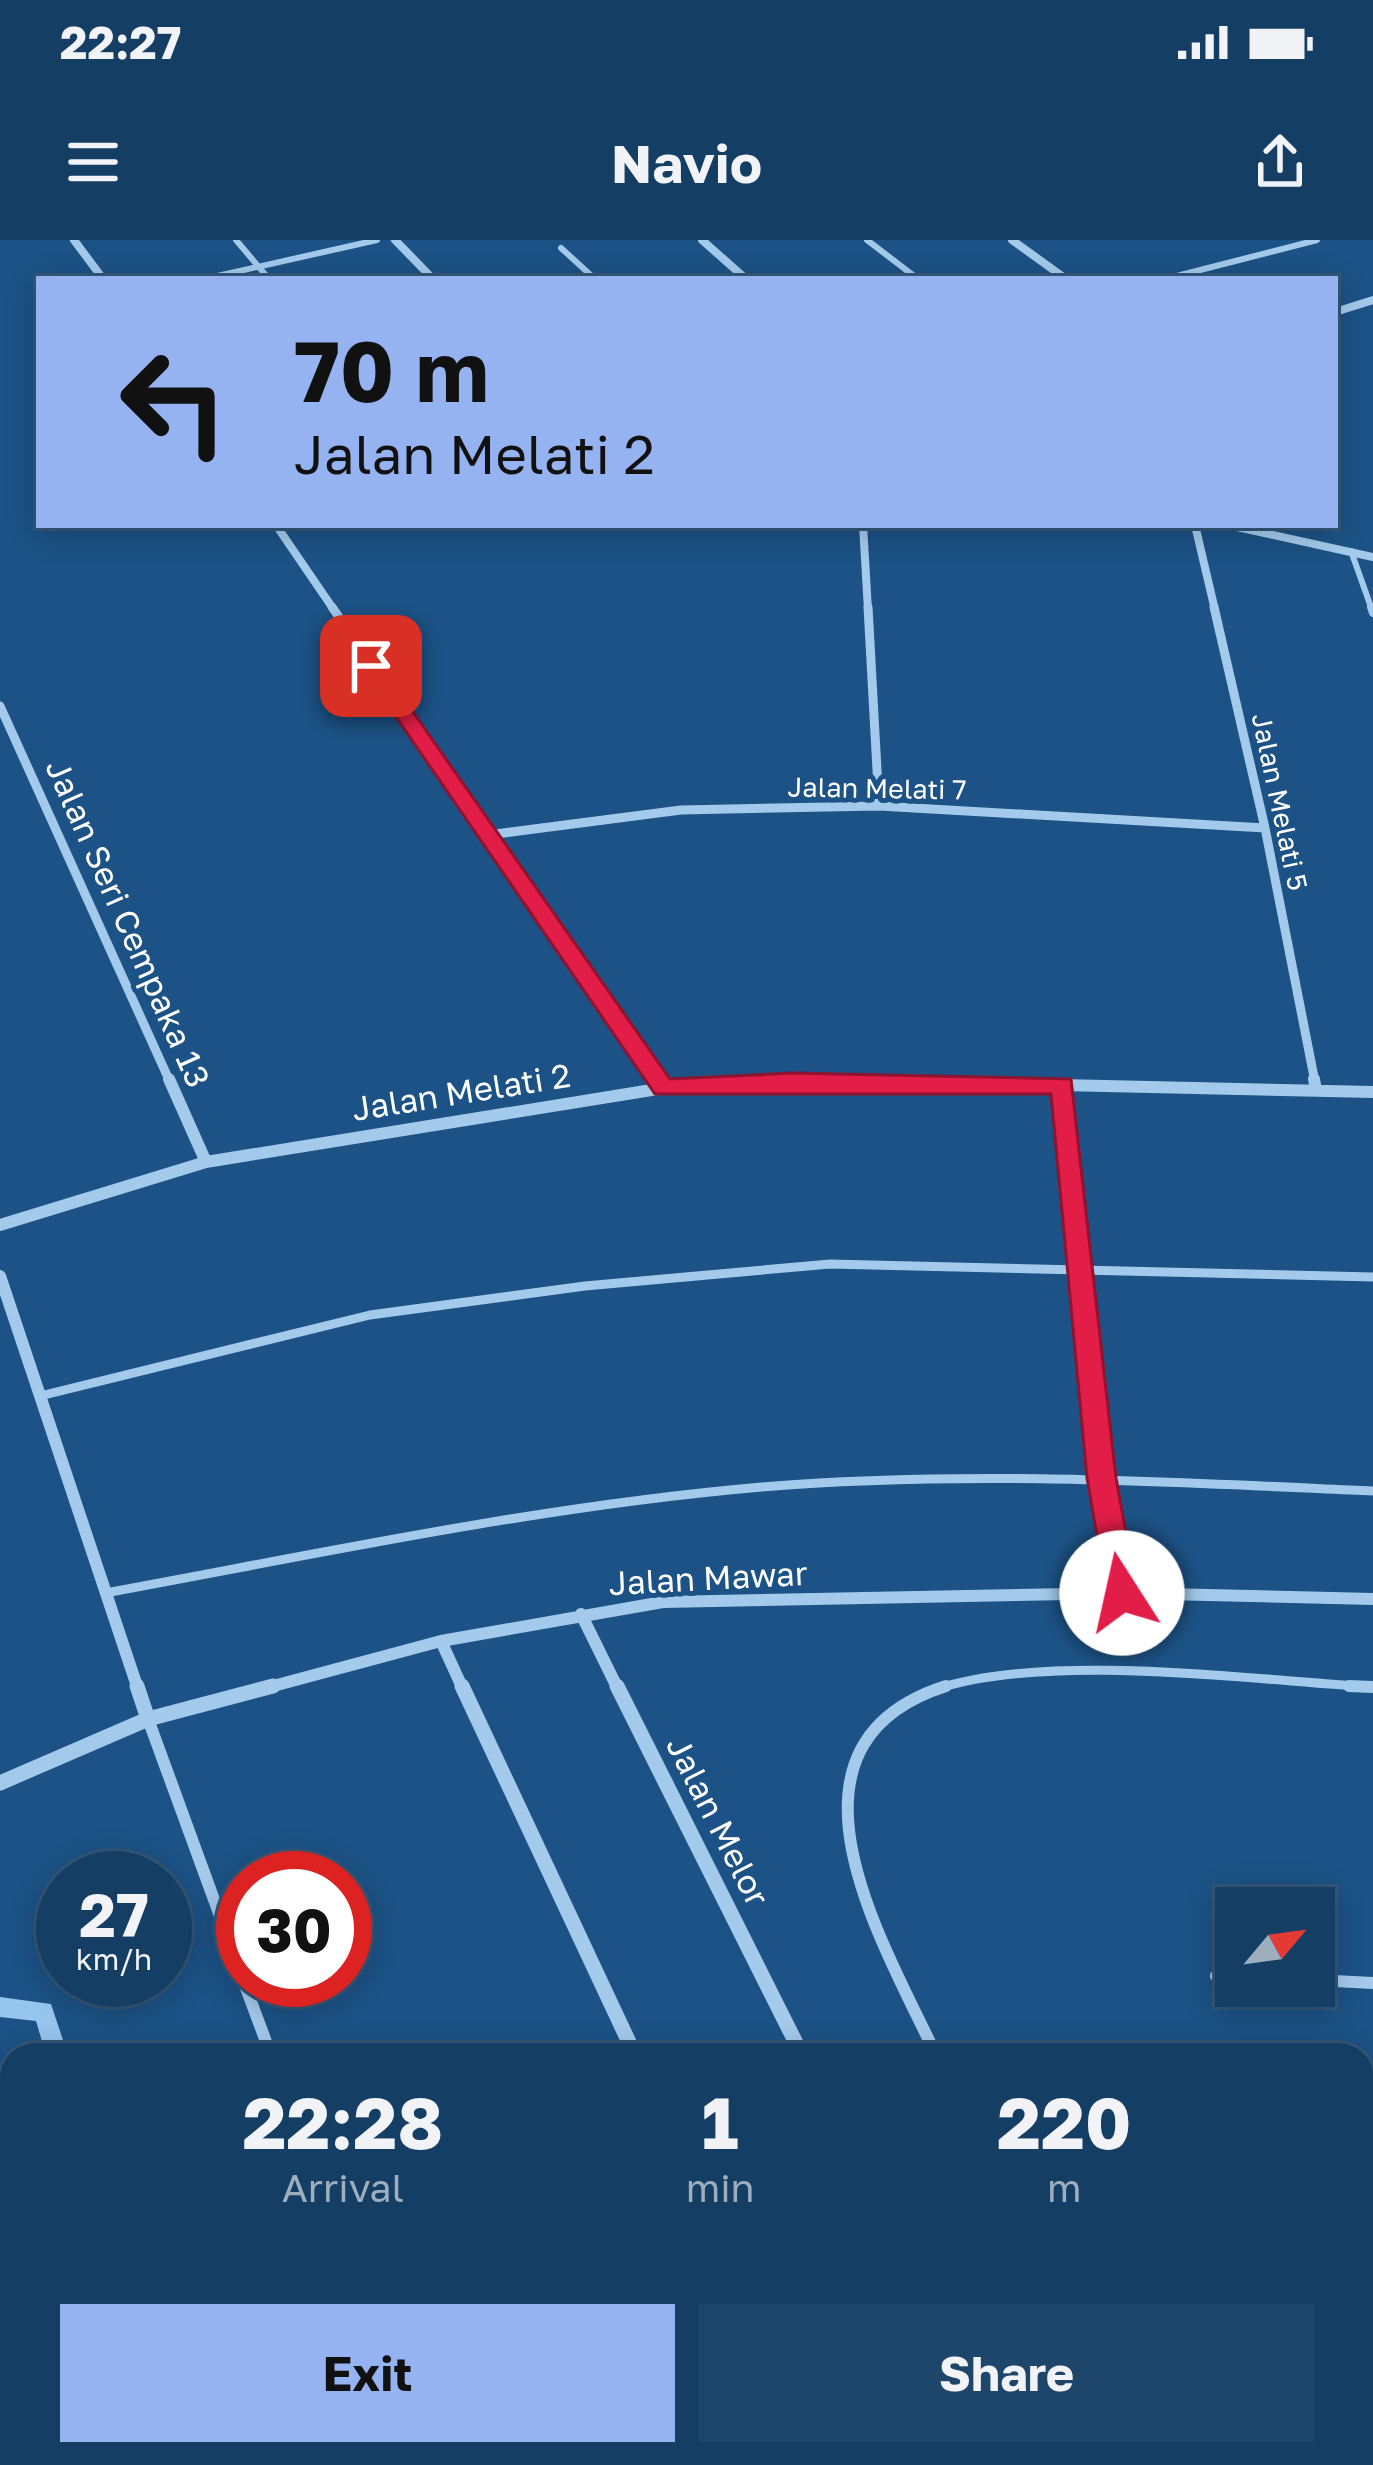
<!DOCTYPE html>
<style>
:root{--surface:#153e64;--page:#1e456a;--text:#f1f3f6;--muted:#9daebf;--line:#345778;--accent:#95b2f1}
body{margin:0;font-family:"Golos Text",sans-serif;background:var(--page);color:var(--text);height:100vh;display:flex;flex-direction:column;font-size:45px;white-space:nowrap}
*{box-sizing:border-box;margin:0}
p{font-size:39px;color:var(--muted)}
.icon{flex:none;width:66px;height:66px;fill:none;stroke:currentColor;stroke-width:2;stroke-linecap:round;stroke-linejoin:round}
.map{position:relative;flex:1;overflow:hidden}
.panel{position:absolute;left:0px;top:1803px;width:1374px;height:423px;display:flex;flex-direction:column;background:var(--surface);border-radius:36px 36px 0 0;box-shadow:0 6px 30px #0003,0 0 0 3px var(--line)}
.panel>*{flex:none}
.top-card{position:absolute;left:36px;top:36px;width:1302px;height:252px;border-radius:0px;box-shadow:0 6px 30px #0003,0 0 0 3px var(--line);background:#95b2f1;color:#111;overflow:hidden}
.needle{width:78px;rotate:61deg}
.fabs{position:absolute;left:1215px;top:1647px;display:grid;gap:24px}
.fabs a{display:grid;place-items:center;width:120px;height:120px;border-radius:0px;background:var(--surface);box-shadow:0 6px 30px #0003,0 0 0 3px var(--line);font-size:60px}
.speed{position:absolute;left:36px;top:1611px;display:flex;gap:24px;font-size:60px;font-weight:700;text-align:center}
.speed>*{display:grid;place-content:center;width:156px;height:156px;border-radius:50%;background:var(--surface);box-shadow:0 6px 30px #0003,0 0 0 3px var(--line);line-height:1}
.speed small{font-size:30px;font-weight:400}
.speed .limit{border:18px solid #d22;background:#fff;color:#111}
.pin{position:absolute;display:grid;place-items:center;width:102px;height:102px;color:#fff;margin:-51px;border-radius:24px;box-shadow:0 6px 18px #0006}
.me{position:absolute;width:132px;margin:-66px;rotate:350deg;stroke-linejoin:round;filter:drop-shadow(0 0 9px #0008)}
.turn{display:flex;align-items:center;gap:42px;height:252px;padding:0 60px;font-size:54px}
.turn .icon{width:156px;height:156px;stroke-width:2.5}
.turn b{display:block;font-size:84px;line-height:102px}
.eta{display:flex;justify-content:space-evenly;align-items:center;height:204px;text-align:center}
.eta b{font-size:72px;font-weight:700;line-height:84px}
.action{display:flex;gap:24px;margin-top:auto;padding:24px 60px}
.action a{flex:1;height:138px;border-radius:0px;background:var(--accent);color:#111;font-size:48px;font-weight:700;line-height:138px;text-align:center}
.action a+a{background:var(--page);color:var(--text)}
.status{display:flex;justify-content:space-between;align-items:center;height:84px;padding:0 60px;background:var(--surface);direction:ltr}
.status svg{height:33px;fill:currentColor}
header{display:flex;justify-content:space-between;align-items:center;height:156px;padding:0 60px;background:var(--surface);font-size:54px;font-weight:700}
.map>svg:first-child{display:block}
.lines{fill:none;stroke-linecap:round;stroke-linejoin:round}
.stream{fill:#96c5ed;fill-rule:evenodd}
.lane-far3{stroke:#a3c9eb;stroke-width:6}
.lane-far2{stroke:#a3c9eb;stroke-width:8}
.lane-far1{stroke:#a3c9eb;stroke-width:9}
.lane{stroke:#a3c9eb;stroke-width:12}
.street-far3{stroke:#a3c9eb;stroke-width:8}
.street-far2{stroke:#a3c9eb;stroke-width:9}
.street-far1{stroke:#a3c9eb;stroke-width:12}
.street{stroke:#a3c9eb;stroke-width:15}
.route{fill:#e11d48;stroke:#92132f;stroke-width:3}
.labels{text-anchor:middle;stroke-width:10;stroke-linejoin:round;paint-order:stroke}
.far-street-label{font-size:27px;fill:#fff;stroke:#1c5285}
.street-label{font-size:33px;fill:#fff;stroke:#1c5285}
</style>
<div class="status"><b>22:27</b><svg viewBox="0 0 49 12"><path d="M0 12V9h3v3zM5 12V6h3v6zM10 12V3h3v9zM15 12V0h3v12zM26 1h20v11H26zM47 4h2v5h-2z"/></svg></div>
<header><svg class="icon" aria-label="menu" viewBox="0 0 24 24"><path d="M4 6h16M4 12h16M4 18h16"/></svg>Navio<svg class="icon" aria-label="share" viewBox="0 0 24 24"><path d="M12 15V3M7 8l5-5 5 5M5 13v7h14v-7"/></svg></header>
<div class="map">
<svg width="1373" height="2225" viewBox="0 0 1373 2225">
<rect width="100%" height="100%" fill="#1c5285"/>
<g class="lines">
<path class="stream" d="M0,1757L51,1764L68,1815H46L36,1781L0,1777Z
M146,2214H170L168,2225H144Z"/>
<path class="lane-far3" d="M236,0L269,39
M867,0L918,39
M561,8L595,39
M204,39L377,0
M1165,39L1317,0
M1351,311L1372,370"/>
<path class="lane-far2" d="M1371,367L1373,373"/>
<path class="lane-far1" d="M40,1156L370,1075L585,1046L830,1024L1373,1037
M105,1353C323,1313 541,1266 762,1247C965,1230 1170,1242 1373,1251
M937,1449C1050,1412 1251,1440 1373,1447"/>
<path class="lane" d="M1349,1446L1373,1447
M148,1479L243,1739
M1216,1736L1236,1737
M243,1740L271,1815
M1314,1740L1373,1743
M936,1815C883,1702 762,1505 946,1446
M1362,2107L1373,2108
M417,2214L421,2225
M1114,2214L1120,2225"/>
<path class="street-far3" d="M74,0L103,39
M395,0L433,39
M702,0L746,39
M1012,0L1066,39
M1335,72L1373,60
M276,285L334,370
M863,285L868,370
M1195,285L1215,370
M1228,285L1373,317"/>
<path class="street-far2" d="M332,367L660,842
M868,367L879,566
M1214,367L1265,588L1315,842
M0,466L170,842
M488,595L681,570L879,566L1265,588
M904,842H937"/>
<path class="street-far1" d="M169,839L206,922
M658,839L664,848
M1314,839L1316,850
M1062,845L1102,1238L1122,1353
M0,985L206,922L664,848L920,842L1373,852
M0,1036L138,1449
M581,1374L618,1449
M441,1401L463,1449
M262,1449L441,1401L663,1362L1122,1353L1373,1359"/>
<path class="street" d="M137,1446L148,1479
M462,1446L635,1815
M617,1446L802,1815
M0,1543L148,1479L273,1446
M823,2214L828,2225
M1002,2214L1008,2225"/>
</g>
<path class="route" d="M364,422H378L670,839L792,833L1071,839L1116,1238L1137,1353L1133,1363L1122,1367L1107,1353L1087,1238L1051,854H655L361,426Z"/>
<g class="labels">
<g class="far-street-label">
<text transform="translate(877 549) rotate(1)" y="9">Jalan Melati 7</text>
<text transform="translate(1279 562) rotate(78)" y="9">Jalan Melati 5</text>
</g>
<g class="street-label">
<text transform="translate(128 683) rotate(66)" y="12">Jalan Seri Cempaka 13</text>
<text transform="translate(461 852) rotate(-9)" y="12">Jalan Melati 2</text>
<text transform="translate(708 1338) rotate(-3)" y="12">Jalan Mawar</text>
<text transform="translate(718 1581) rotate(63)" y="12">Jalan Melor</text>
</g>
</g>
</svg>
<div class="fabs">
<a><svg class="needle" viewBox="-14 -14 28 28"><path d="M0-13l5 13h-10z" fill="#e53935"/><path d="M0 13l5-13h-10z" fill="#9daebf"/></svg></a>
</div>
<div class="speed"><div>27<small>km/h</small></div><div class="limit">30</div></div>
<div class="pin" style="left:371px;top:426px;background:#d93025"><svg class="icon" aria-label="arrive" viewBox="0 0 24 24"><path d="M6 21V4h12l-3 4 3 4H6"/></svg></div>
<svg class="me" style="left:1122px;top:1353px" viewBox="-20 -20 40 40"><circle r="19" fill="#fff"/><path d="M0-13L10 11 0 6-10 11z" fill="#e11d48"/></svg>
<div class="top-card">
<div class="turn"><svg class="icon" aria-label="left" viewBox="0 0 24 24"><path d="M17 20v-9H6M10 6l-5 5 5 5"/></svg><div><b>70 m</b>Jalan Melati 2</div></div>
</div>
<section class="panel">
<div class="eta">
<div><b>22:28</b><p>Arrival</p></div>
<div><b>1</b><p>min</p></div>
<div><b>220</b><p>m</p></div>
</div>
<div class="action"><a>Exit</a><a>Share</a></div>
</section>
</div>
